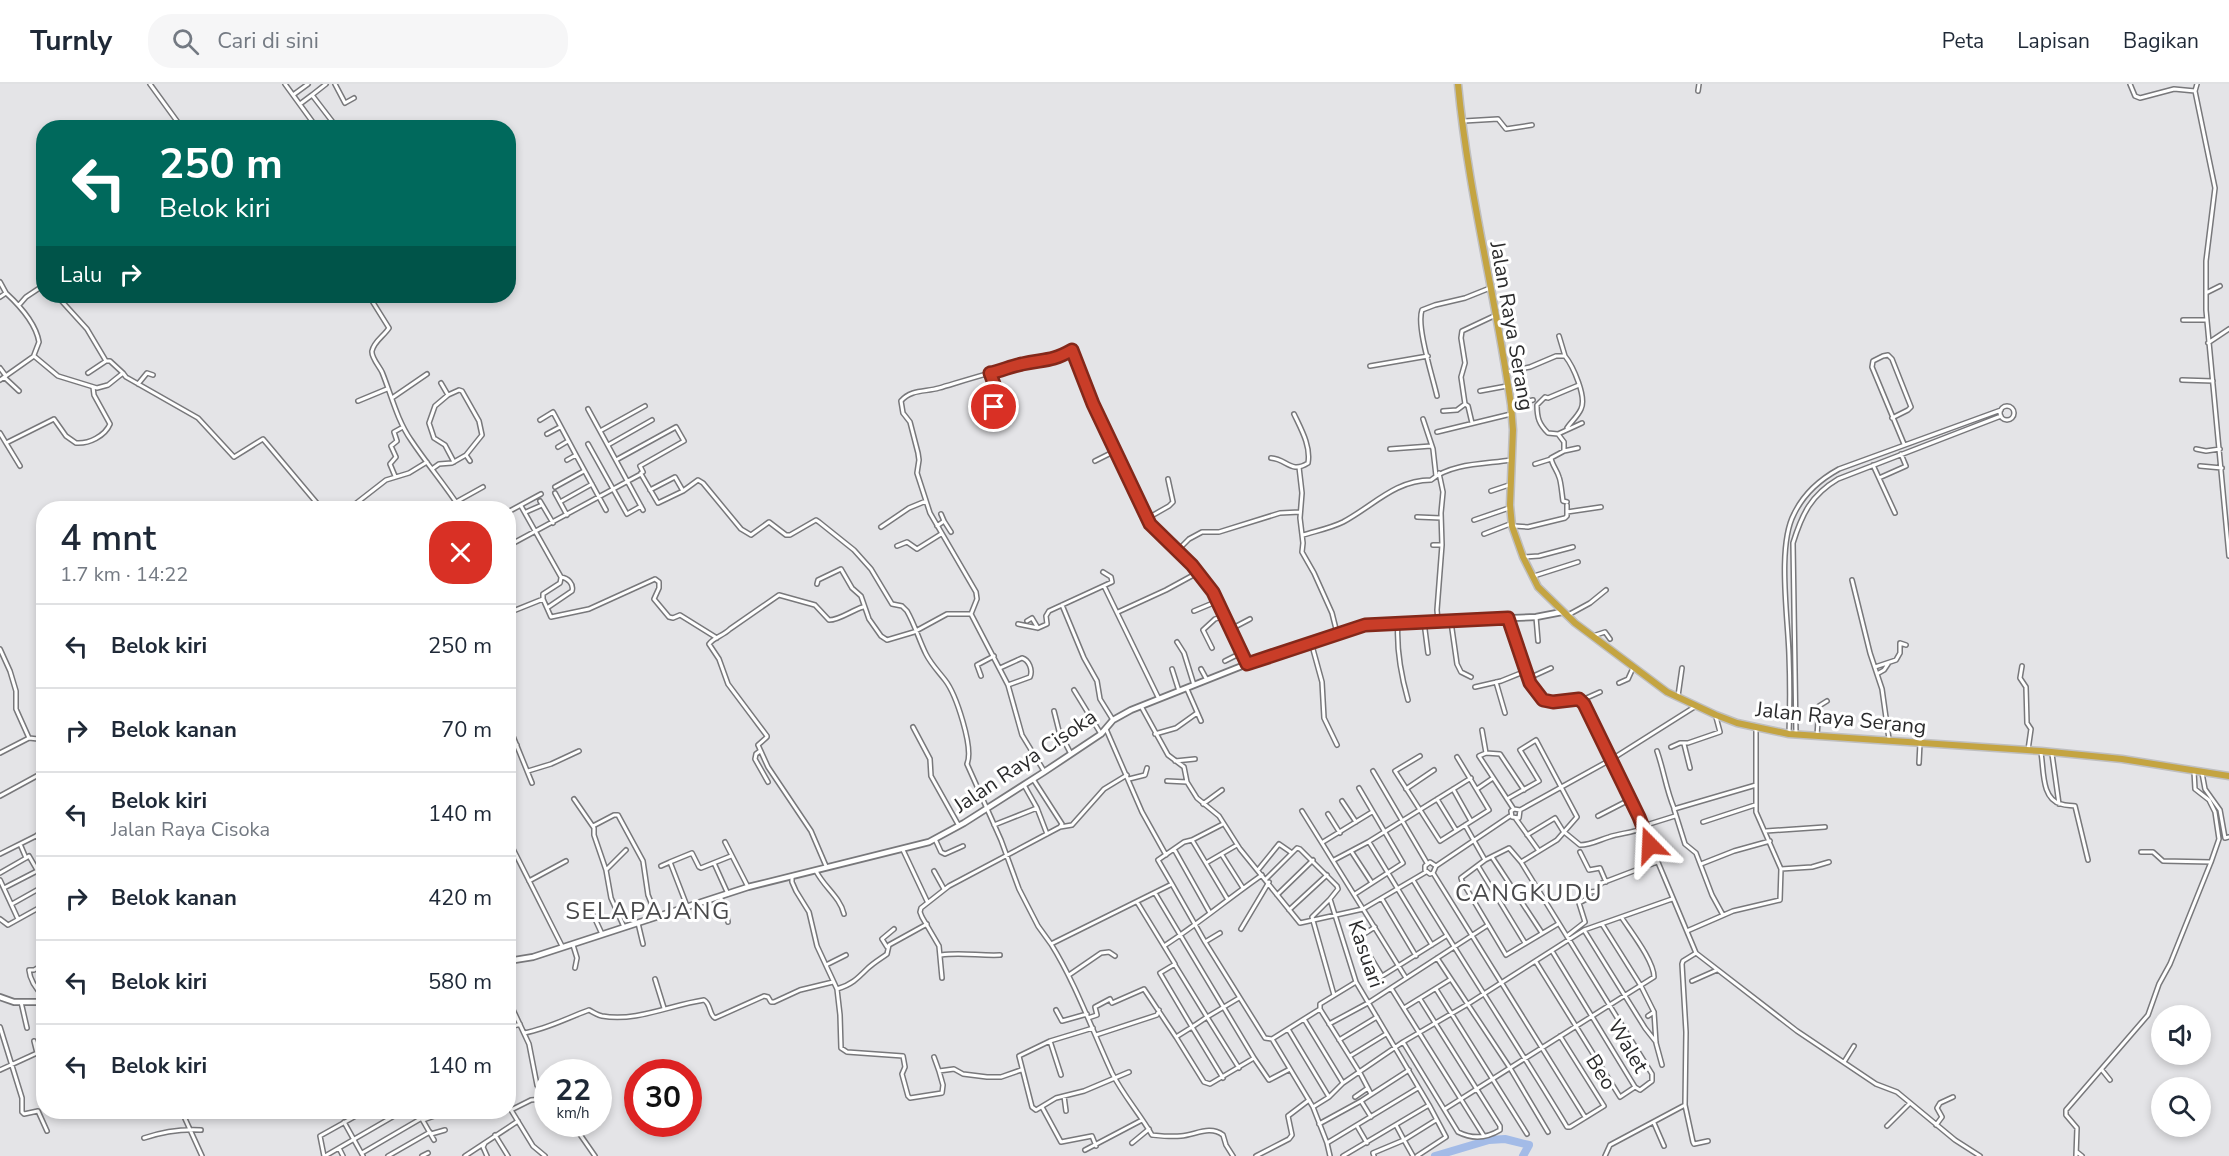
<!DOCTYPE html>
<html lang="id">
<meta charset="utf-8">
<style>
:root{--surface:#fff;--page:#f6f6f7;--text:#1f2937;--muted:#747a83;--line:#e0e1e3}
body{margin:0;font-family:"Nunito Sans",sans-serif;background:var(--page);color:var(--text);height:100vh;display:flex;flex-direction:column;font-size:22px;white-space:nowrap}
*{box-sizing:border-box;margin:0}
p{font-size:20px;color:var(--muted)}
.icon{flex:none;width:33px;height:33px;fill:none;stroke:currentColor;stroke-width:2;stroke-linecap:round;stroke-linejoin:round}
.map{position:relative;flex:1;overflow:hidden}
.drawer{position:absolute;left:36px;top:417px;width:480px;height:618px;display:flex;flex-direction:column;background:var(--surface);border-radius:24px;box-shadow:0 3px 9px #0003}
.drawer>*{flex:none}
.guide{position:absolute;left:36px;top:36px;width:480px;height:183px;border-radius:24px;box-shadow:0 3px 9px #0003;background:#00695c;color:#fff;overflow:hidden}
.buttons{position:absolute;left:2151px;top:921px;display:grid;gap:12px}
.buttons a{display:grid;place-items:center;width:60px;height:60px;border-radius:50%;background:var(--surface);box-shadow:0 3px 9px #0003;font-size:30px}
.speed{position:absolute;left:534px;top:975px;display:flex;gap:12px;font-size:30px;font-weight:700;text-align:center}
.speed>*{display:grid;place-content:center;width:78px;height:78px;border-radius:50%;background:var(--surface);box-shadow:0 3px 9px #0003;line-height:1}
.speed small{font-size:15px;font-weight:400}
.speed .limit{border:9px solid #d22;background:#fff;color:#111}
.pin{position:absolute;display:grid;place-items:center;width:51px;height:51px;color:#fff;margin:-26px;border:3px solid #fff;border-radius:50%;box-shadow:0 2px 6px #0007}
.me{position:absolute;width:66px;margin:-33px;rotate:339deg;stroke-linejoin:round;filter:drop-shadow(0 0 4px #0008)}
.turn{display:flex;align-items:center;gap:21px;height:126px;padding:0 24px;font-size:27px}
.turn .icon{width:78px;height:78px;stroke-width:2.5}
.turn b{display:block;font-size:42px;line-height:51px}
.then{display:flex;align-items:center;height:57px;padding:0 24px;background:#0003;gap:12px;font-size:22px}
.round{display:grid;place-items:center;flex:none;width:63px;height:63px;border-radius:24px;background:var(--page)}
.overview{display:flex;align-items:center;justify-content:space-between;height:102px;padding:0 24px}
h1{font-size:36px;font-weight:600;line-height:45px}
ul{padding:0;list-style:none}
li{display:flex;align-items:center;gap:18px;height:84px;padding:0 24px;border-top:2px solid var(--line)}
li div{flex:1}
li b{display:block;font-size:22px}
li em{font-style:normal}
header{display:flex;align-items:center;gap:36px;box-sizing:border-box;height:84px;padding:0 30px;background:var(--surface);border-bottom:2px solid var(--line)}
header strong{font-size:28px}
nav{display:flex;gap:33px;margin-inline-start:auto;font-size:21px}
.search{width:420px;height:54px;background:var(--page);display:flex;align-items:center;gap:15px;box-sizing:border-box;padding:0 21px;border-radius:24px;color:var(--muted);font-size:22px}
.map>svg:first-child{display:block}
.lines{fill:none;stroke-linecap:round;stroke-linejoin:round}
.river{stroke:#a3bbe7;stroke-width:8}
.street-casing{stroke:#78787b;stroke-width:6}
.secondary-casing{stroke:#78787b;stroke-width:8}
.highway-casing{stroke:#bfbfc0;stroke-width:9}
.street{stroke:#fff;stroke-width:3}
.secondary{stroke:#fff;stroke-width:4.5}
.highway{stroke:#c4a441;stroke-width:6}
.route-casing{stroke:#83281a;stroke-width:15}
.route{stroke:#c93d28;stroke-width:10}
.labels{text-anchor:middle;stroke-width:6;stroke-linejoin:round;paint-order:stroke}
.street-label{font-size:21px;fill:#2b2b2c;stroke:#fff}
.quarter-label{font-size:24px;letter-spacing:1.5px;fill:#4a4a4c;stroke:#fff}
</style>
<header>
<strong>Turnly</strong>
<div class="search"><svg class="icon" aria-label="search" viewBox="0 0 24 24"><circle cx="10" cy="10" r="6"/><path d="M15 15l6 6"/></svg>Cari di sini</div>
<nav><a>Peta</a><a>Lapisan</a><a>Bagikan</a></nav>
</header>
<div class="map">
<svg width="2229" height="1072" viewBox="0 0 2229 1072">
<rect width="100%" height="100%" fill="#e4e4e7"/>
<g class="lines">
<path class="river" d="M1435,1072L1489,1056L1505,1055L1529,1061L1523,1072"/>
<defs>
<path id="street" d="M150,0L182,44
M285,0L317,44
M335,0L345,19L354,14
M2130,0L2135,12L2140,14L2174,5L2195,7
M2197,0L2195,7L2215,104L2206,177V226L2229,472
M1698,7L1699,0
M293,11L308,0
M312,11L326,0
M300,20L312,11L335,41
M1464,37L1498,35L1506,45L1532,41
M0,198L6,209
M2206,209L2220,202
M57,212L87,245L106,277
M369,212L389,244C384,252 374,257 372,267C371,273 379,282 382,288C391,310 397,336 411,356C427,380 445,401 460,424
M0,213L6,209C19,221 36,240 39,258L34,271
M19,221L26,213L44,201
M2183,236H2207
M1559,252L1565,272
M2208,259L2229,245
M1370,282L1428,272
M0,284L6,292
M1507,288L1530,283L1556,272H1565C1573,282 1587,313 1581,325C1578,332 1571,338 1567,344
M88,289L106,277H110L123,289
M990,289L997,308L992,312V321L995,324L1003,321
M4,293L19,307
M0,296L34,272L58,292L97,304L108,301L123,289L126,293L198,334L234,373L263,355L321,424
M2182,296L2213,297
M441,299L448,311L459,306L462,307L479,337L482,351L466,371
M138,300L147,289L153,291
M1480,307L1507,302
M448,311L435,322L429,339L434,354L445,361L454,378
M1437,312C1433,294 1416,242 1422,226L1435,221L1465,214L1490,204
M392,314L427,290
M358,317L387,305
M1465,320L1468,322L1472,339
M1511,321L1533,316
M2000 329a7 7 0 1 1 14 0a7 7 0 1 1-14 0Z
M588,325L643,426
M1443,327L1457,326L1465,320L1461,293L1465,279L1461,254L1462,247L1496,231
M1892,334L1908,326L1911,323L1892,275L1888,271L1883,272L1873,277L1872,283L1904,360
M1423,335L1433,365L1436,392
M540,336L553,328L576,371
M600,347L645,322
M1437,348L1511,330
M0,349L6,359L54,335L66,352L76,359C89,360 105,352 110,340L94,311L93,303
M547,350L560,343
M1558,350L1582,339
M6,359L20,382
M588,360L627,430L641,422
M608,361L652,336
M558,363L568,357
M1390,365L1431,362
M2196,365L2206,367L2220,365
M1564,367L1578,364
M1271,374C1287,375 1291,390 1308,379C1311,362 1301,345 1294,330
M567,376L576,371L606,426
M616,376L676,343L684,357L640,382L643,388L641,389
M1095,377L1115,367
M1535,380L1551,375
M1873,381L1895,429
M2200,382L2222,384
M1299,383L1302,409L1300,434L1303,459L1302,468L1314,489L1332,529L1337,549
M432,385L439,380L452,379L466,371L470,377
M395,392L390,380L396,373L391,362L397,357L394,348L403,343
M1879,394L1906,382L1901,370
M555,403L584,387
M650,406L675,393L683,407
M1491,407L1509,401
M555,409L567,431
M540,417L553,439
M456,418L483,403
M560,418L592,400
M1567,418L1563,417C1562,411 1561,397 1559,393C1557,386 1552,381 1551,374L1564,367V358L1558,350L1548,349C1539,340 1537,334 1537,321L1545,313L1548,314L1579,301
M521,422L561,493C568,494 574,500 572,507L547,524
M350,424L386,396L409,389L427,378
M508,428L541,410
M526,428L542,421
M1567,428L1601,423
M1417,433L1441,434
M1148,434L1169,422L1173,418L1168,395
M1474,436L1509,424
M944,437L951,448
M937,442L944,437L941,430
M1514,442L1528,443L1565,434L1567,432V421
M881,443L909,424L926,417
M1484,450L1510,440
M1303,451C1316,447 1331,444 1343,438C1373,422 1395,396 1431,396C1451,379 1486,380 1511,376
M1433,461H1442
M508,462L641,390L658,419L683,407L698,396L703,399L741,445L751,451L769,438L786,451H790L816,436L819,438L854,466L871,485L892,520L902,522L907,527C915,541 919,556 926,570C931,580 938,587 945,596C956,610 974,664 967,680L1001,756L1019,805L1038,842L1051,860L1172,800L1205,858L1265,954L1272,955L1313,1023L1329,1013L1343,999L1403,958L1468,920L1584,846L1672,815
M897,462L907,458L917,465L941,450
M1178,466L1189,455L1202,448H1219L1280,429L1300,428
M1524,473L1539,472L1573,463
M1534,492L1578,478
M1852,496L1870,569L1882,605L1889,655
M817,500L818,496L841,485L852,504L861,512L869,535L881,552L887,556L914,548L947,530H971
M1104,502L1159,615
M543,515V510L560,499L561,494
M1062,521L1084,574L1097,597L1100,615L1113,636
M1194,527L1218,517
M1118,528L1166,506L1199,488
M508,529L543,515L551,533L589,525L655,495L659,498V504L654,515L669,533L673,534L680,531L717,554
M1568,531L1590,519L1606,506
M1536,533L1538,557
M1508,534L1530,599L1543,616L1553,618L1579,615L1584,620L1639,733L1696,869L1797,947L1876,1000L1897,1008L1955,1056L1980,1072
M1027,537L1032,534L1038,544
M1438,537L1437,526L1442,461L1441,429L1443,408L1439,389
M1398,538C1396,565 1401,591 1408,616
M1424,538L1428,569
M1451,538L1457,580L1461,588L1471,593
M1018,540L1038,544L1047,540L1046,532L1049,527L1112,498L1111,493L1103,488
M1231,545L1250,535
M1593,552L1605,548L1610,555
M1177,558L1184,569L1194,601
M1311,558L1322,598L1324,634L1337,661
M1212,564L1203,546L1215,535L1225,532
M0,565L10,587L16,607V625L29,654
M1225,577L1241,569
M2022,582L2020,594L2026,603L2027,639L2031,645L2028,666
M1875,583L1896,576L1900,569V559L1906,561
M1000,584L1022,574C1029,576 1033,586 1030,593L1008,601
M1172,585L1179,607
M1201,585L1207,596
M1877,590L1884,586L1888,580
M981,592L977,581L994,572
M1529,594L1551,584
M1496,598L1505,629
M1619,599L1628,595L1633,584
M1475,603L1501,597L1526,587
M1187,605L1201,637
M1074,606L1101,650
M1678,612L1682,584
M1582,616L1600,608
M1141,622L1168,671L1184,683L1187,698L1197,714L1219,732L1240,765L1300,839L1363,825L1426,788
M1054,627L1059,647L1071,670
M508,640L532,699
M913,643L930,675L931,692L959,742
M1106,645L1142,728L1166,771
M1482,646L1486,669
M1155,650L1176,644L1197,629
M1789,650C1790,624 1790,597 1789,571C1788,534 1777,462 1794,430C1804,409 1819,396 1839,385L2001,326
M1796,650L1793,459C1802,430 1811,411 1838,395L2001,332
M1817,652L1819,622L1827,617
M1684,660L1690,684
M1671,663L1680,659H1688L1720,648L1716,633
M508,664L517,661
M760,667L756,670L755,675L768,698
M1657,667C1664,687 1666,705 1674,724
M0,669L29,654L38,655L44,667
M2041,669C2044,685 2041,715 2061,720C2066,722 2071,721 2075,722L2088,776
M2052,670L2059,720
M1420,672L1395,687L1440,757L1489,726L1457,673
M1175,677L1195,675
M1919,679L1920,659
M528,687L551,680L579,667
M1044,687L1022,651L1008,601L971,530L977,515L976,508L930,429L917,389L919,376L918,369L910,338L903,329L901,317C911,305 926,308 939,304C966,296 992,288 1019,281C1025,279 1031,280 1037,279C1050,277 1061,272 1072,266L1093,320L1151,439L1192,481L1213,508L1247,580
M1373,687L1427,779
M2202,689L2205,705L2220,726L2225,754L2229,753
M1129,695L1145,691L1147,684
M1167,697L1187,698
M1024,701L1037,724L1047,750
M1406,705L1434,686
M1453,705L1471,737
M1477,705L1493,694
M0,712L44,688
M574,715L594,744V751L606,786
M1437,715L1456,746
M1507,715L1539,697L1520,666L1536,656L1577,733L1557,756L1539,767
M1342,717L1356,738
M1203,720L1222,706
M1513,724L1479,672L1486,669L1500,670L1524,706
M1520,726L1519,734L1512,733L1511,727L1514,725L1520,726L1612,675L1696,622
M1302,727L1406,894
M1328,730L1340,749
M1598,732L1631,715
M1516,735L1539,767L1521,778L1652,990V997L1640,1006L1635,1003L1552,867
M1703,738L1755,721
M994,741L1037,724
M1465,741L1485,776
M593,742L614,731H618L643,777L648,811L657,833
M1643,742L1675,732
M1060,743L1072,741L1104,705L1127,691
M1766,747L1825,743
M44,748L20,760L26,774L29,772L44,798
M37,751L44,763
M1527,751L1555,734L1563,747L1580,761C1591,761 1599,756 1609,753C1621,749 1632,749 1643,744
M508,755L562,862
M935,755L941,768L945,770L963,762
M1192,756L1228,816
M725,758L748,803
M1323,758L1372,728
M1369,758L1432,861
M1174,765L1210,829
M903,766L927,817
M1351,767L1372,799
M1580,768L1589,786L1600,784L1606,798
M2141,768H2153L2163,777L2211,778
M0,770L20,760
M1222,771L1243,804
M1492,773L1542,849
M1334,776L1368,758L1471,694
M670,778L692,769L699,783L701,784L731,772
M1521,778L1509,764L1485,776L1461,794L1462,797L1506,871L1558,840
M714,779L728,810
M1206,779L1237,761
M1701,780L1734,767L1770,757
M661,782L670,778L687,822
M826,782L811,747L768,683L758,661L767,653V652L728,600L719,575L709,560C714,553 723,552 730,545L779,511L815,521L829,536C840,536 852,526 863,523
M1436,782L1430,778L1425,782V786L1430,790L1433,789L1436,782L1510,732
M1478,782L1525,859
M1781,785L1812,783L1829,778
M1258,786L1279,760L1292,769L1297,764L1300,765L1337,802L1338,805L1330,815L1356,898L1429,1021L1446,1053L1417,1072
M816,787C824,803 840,813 844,830
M934,787L944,805
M0,789L26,774
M1433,789L1585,1033
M792,793V798L796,807L809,828L817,862L837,905L840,931L841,964L847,968L903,972L905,983L902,990L908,1012L910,1014L942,1009L943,1001L939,987
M1266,795L1292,769
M0,796L18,835
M1413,796C1463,879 1517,960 1567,1043H1570L1604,1022L1560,952
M529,797L566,777
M1172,800L1158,776L1184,758L1192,756L1223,740
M4,804L37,787
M1155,809L1254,974
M1355,810L1403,779L1359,704
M1277,811L1313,776
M720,812L726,826L728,838
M1330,815L1312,833L1334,911
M1382,815L1416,872
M1137,818L1175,880L1160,889L1192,943L1176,953L1204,998L1210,1000L1254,974L1269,996L1290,985
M12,820L44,802
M590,824L602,850
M1289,826L1327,791
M1723,831L1712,811L1696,769L1685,760L1674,725L1756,701V644
M0,835L8,841L44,821
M638,839L643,860
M1602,840L1641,902L1654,928L1656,959L1662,981
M624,843L611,814L606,786L626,766
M1375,843L1361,852L1360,856L1382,892
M1241,845L1269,798
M1584,846L1645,944L1656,958
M1687,847L1733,827L1780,816L1781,785L1756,728V701
M1567,852L1585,838L1579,819L1590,813V808L1599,807V802L1602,799L1657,778
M1205,858L1220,849
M1051,860C1076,900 1092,946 1112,989C1123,1011 1140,1030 1152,1051C1162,1052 1171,1053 1181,1052C1195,1051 1210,1041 1223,1051L1226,1061L1233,1072
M573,861L577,874L575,884
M1164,862C1198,840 1229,814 1262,791
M887,863L882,855L894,845
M941,871C961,868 980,872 1000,871
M1437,874L1510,984L1548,1048
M1536,878L1620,1013L1635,1003
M44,880L34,886H29C30,897 36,905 44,913
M826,881L846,871
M1175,881L1207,933L1192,943L1223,994
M1069,891L1101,869L1109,868L1115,872
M942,894L939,862L922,833L920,828L921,824L949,802L1060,743L1062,740L1033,695
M655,895L664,924
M1692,897L1717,886
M1371,899L1446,852
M1391,904L1484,1052
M837,905C851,901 857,895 867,885C873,879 880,875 887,870L889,861L927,840
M1436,905L1527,1050
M508,915L529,960L537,1001L548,1022
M21,918L27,944
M1404,924L1451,895
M1320,925L1360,989L1371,1010
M1056,926L1062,937L1087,930
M1648,932L1654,928
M1088,934L1097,931L1095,923L1110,915L1112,919L1144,905L1176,953
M1304,935L1343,999
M1329,940L1368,919L1488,841
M0,943L22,1014V1028L24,1030L38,1027L47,1047
M508,944L520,940
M1288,945L1329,1013
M524,949C547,945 567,934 589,926C593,928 597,931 602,932C637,938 670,921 704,916C711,920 709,931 715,934L764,912L768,913L771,918H774L800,906L833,898
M1096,951L1157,931L1159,926
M1272,955L1320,925V920L1356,898
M1339,956L1377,933
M34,957L37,969L44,978
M1050,957L1093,944
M1403,958L1458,1048C1472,1055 1487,1054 1500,1046V1042L1420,915
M1350,972L1386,950
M934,973L939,987L954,985L963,990L987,993H1001L1021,986
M1844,978L1854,962
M1239,984L1207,933L1239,914
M0,986L37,969
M2102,986L2110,996
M1061,991L1050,957L1019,972L1032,1023L1036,1026L1056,1014L1084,1007L1129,988
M1064,1012L1066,1027
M1355,1013L1368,1004
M1361,1017L1371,1033
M508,1021L533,1062L545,1072
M1685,1021L1693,1058L1694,1060L1708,1057
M1042,1023L1061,1058L1092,1052L1096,1062
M1313,1023L1327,1059L1330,1072
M1445,1025L1654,893C1654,877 1631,848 1622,834
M511,1026L531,1016L544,1015
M182,1028L202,1072
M418,1028L434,1056
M423,1036L443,1029
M344,1038L363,1072
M1654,1039L1664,1062
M559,1040L579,1049L595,1072
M1319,1040L1361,1017L1409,986
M1396,1041L1404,1056L1436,1036
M1936,1041L1942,1033L1937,1024L1940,1019L1953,1013
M1357,1042L1367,1059
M1887,1042L1910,1019
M431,1050L445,1046
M495,1051L508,1072
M144,1054C162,1048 183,1045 201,1046
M485,1059L483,1063L487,1072
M1132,1059L1149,1045
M1327,1059L1418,1004
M339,1064L343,1072
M1085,1066L1142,1036
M2077,1068L2082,1072
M362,1069L422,1034
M324,1072L320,1052L363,1028
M325,1072L401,1028
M388,1072L430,1048
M422,1072L428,1069
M465,1072L518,1037
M1256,1072L1289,1055L1292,1051L1288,1032L1309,1016
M1343,1072L1429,1021
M1374,1072L1373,1069L1404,1056L1413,1072
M1605,1072L1610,1061L1685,1021L1686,948L1682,880L1683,877L1696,869
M2076,1072L2077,1044L2066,1031V1026L2148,931L2159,900L2170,880L2211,778L2219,755L2215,728L2209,716L2195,705L2194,687"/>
<path id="secondary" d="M508,877L533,873L748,803L929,758L964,739L1044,688L1101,650L1113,636L1131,626L1247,580L1331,551L1365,541L1381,539L1536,533L1562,528
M0,913L14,918H44"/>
<path id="highway" d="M1458,0C1468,108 1496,214 1511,321L1513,346L1510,421L1512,442L1523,473L1538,503L1575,539L1667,608L1716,631L1737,639L1789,650L2041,667L2122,675L2229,692"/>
</defs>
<use href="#street" class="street-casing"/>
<use href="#secondary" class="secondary-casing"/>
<use href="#highway" class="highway-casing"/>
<use href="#street" class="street"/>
<use href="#secondary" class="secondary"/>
<use href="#highway" class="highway"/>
</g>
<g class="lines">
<defs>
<path id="route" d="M994,323L992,321V312L997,308L990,289C1001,287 1011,282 1022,280C1044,275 1051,278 1072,266L1093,320L1150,440L1192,481L1213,508L1247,580L1365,541L1508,534L1530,599L1543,616L1553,618L1579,615L1584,620L1639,733L1650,761"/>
</defs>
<use href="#route" class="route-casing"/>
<use href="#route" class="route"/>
</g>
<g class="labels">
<g class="street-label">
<text transform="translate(1512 242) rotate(80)" y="7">Jalan Raya Serang</text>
<text transform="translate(1841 634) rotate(6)" y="7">Jalan Raya Serang</text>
<text transform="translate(1025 677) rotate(-34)" y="7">Jalan Raya Cisoka</text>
<text transform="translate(1366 870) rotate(71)" y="7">Kasuari</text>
<text transform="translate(1628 962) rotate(59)" y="7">Walet</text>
<text transform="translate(1601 988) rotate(58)" y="7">Beo</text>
</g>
<g class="quarter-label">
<text x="1529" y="817">CANGKUDU</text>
<text x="648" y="835">SELAPAJANG</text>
</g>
</g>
</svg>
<div class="buttons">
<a><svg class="icon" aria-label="sound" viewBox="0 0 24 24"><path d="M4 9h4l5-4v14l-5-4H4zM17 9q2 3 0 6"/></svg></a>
<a><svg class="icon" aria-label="search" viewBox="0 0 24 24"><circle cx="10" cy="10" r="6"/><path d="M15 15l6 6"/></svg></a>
</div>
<div class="speed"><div>22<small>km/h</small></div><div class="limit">30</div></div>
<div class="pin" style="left:994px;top:323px;background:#d93025"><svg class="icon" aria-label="arrive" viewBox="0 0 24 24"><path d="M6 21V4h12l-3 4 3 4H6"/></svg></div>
<svg class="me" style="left:1650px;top:761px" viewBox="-20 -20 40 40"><path d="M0-17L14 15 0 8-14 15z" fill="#c93d28" stroke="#fff" stroke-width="4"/></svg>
<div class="guide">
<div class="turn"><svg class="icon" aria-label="left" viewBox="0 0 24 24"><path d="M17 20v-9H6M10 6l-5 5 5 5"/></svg><div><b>250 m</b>Belok kiri</div></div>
<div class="then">Lalu<svg class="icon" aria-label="right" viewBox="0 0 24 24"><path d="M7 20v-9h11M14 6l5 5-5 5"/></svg></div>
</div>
<section class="drawer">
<div class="overview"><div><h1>4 mnt</h1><p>1.7 km · 14:22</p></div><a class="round" style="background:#d93025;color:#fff"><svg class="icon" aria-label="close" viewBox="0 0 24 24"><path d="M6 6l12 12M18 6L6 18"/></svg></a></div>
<ul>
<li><svg class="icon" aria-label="left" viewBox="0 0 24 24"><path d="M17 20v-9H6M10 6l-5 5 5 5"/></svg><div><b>Belok kiri</b></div><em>250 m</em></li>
<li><svg class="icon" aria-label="right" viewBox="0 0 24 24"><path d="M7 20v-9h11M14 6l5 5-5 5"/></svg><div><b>Belok kanan</b></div><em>70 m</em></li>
<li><svg class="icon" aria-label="left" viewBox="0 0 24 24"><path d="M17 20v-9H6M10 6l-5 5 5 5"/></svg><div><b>Belok kiri</b><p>Jalan Raya Cisoka</p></div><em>140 m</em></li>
<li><svg class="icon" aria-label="right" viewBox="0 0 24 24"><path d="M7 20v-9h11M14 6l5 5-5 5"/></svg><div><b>Belok kanan</b></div><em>420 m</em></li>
<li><svg class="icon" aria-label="left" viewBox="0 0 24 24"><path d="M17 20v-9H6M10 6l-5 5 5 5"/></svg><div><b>Belok kiri</b></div><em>580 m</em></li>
<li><svg class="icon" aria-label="left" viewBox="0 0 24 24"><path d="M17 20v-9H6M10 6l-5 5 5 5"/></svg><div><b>Belok kiri</b></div><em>140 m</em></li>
</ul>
</section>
</div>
